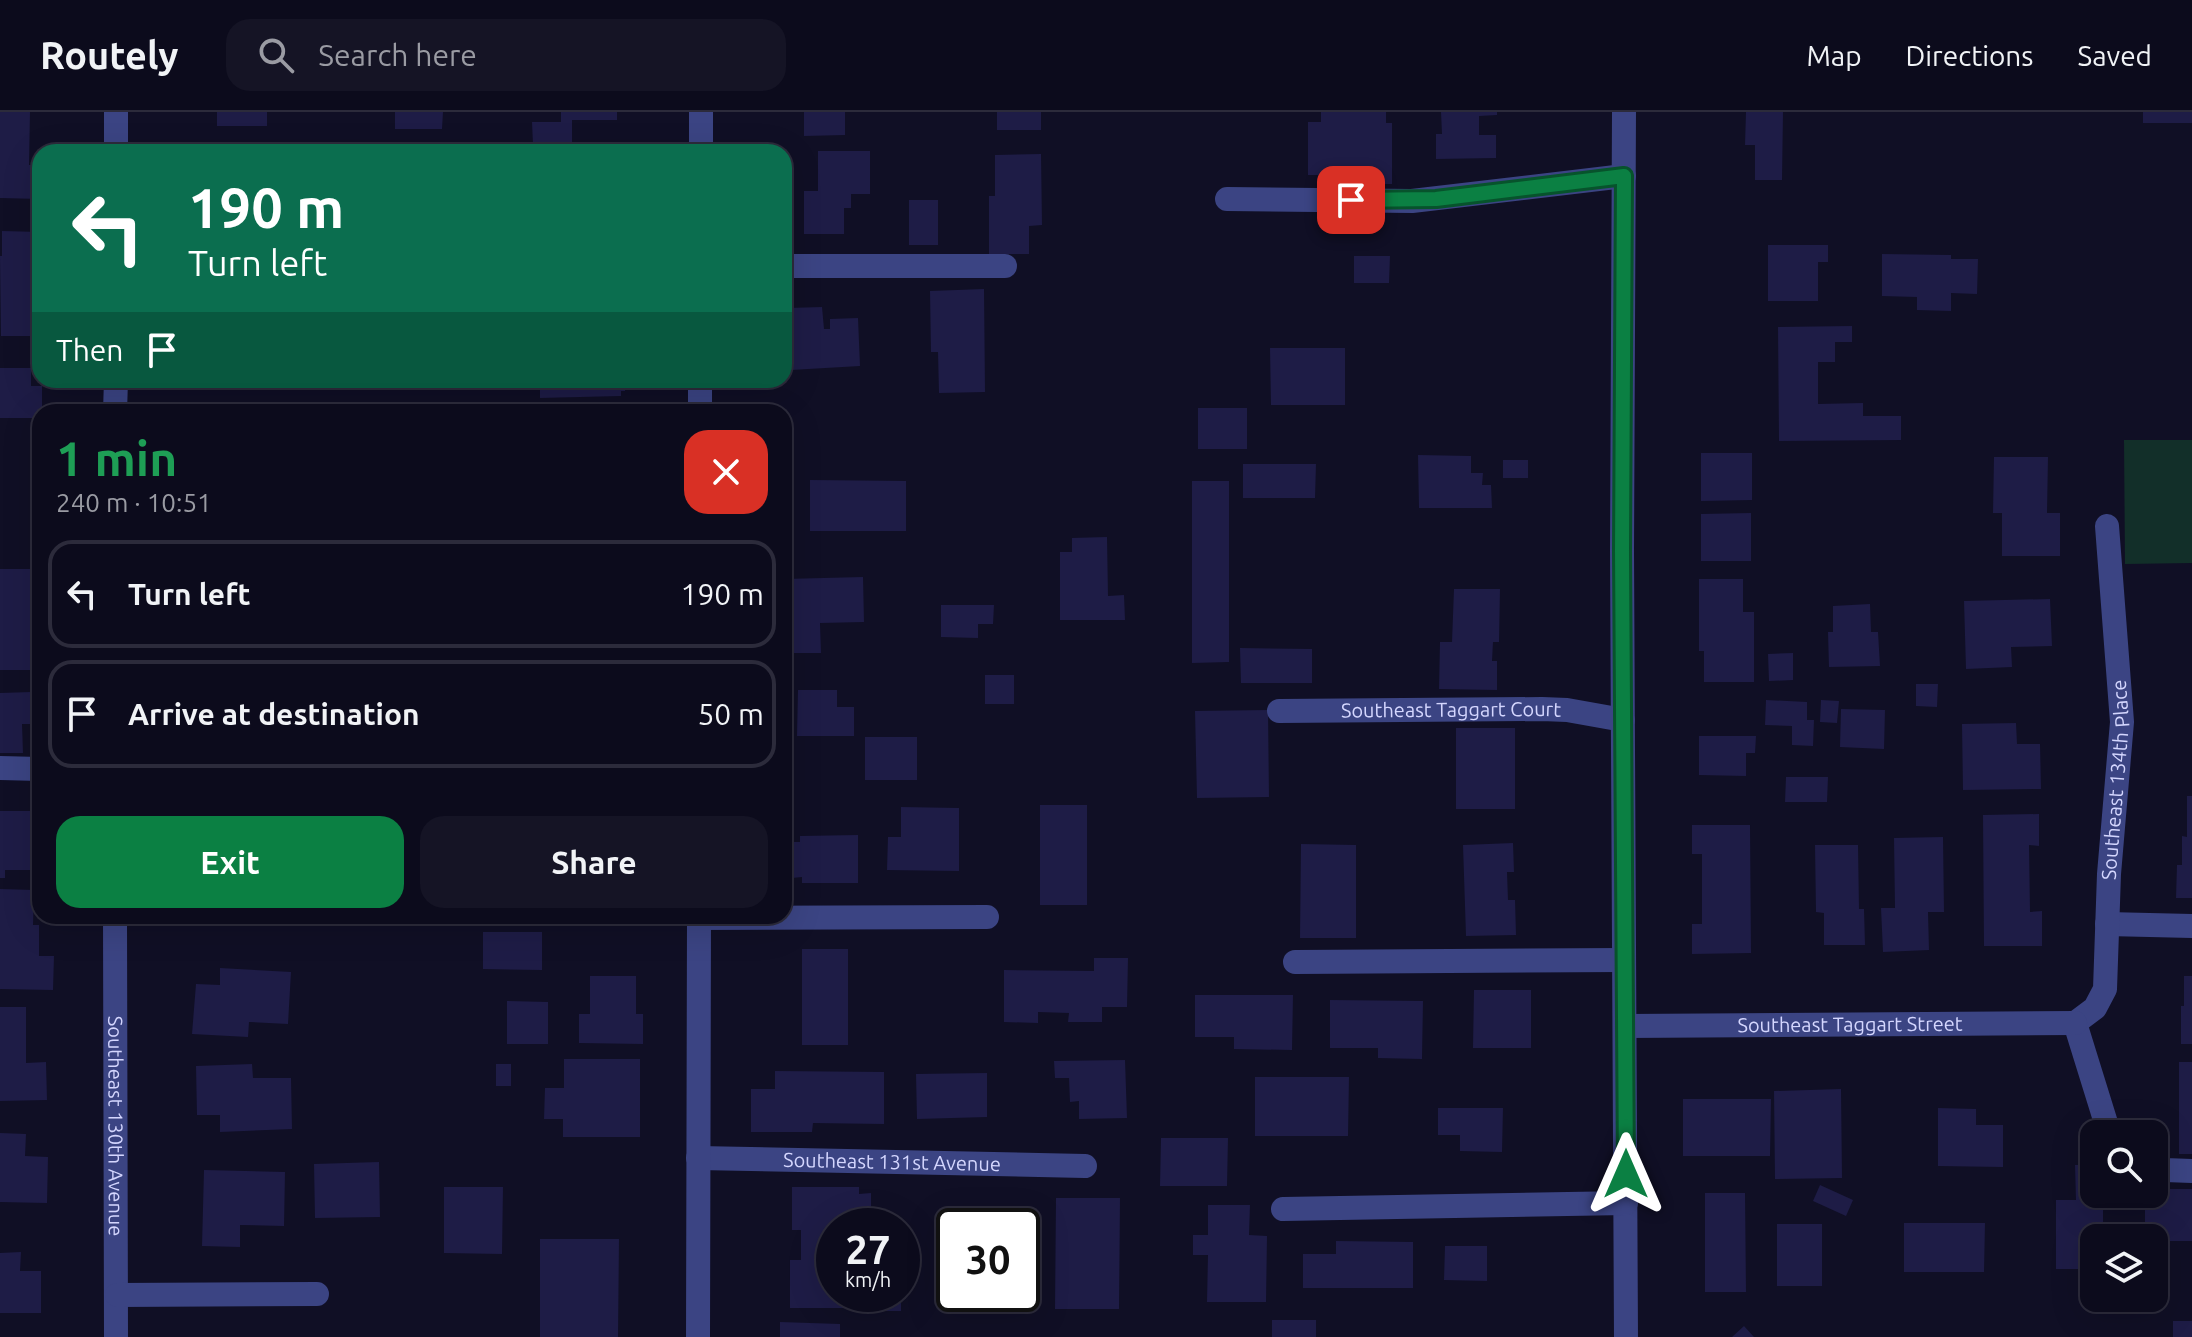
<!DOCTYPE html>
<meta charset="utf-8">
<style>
:root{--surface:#0c0b1c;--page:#151425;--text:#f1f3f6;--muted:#9a9ba3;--line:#2c2b3b;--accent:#0b8043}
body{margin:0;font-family:Ubuntu,sans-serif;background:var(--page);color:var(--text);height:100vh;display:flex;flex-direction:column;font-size:30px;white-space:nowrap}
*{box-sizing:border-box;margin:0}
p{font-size:26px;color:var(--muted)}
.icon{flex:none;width:44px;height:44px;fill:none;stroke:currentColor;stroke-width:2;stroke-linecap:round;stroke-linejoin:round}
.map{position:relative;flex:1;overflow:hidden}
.side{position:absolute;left:32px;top:292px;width:760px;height:520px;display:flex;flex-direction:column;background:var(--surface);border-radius:24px;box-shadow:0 8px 32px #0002,0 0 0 2px var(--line)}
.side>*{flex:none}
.banner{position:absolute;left:32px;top:32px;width:760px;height:244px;border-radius:24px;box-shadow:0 8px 32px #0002,0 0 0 2px var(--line);background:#0b6e4f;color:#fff;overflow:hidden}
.fabs{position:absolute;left:2080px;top:1008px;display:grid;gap:16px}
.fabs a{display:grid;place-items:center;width:88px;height:88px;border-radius:16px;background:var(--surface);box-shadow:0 8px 32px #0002,0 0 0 2px var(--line);font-size:40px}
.speed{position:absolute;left:816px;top:1096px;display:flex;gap:16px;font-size:40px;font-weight:700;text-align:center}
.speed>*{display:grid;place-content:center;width:104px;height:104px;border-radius:50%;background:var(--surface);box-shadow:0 8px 32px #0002,0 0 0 2px var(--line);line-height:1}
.speed small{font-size:20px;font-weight:400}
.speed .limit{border:4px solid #111;border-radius:12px;background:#fff;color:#111}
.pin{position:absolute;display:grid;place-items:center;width:68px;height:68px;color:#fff;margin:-34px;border-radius:16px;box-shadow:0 4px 12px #0006}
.me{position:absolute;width:88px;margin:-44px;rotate:0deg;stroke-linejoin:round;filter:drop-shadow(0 0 6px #0008)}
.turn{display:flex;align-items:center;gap:28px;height:168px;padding:0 24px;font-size:36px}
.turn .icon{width:104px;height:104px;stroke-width:2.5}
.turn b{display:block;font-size:56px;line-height:68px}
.then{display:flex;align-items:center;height:76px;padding:0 24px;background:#0003;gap:16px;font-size:30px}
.round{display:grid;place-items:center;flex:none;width:84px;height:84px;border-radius:24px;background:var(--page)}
.summary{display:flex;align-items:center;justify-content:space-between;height:136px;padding:0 24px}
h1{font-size:48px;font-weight:700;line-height:60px;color:#1e9e55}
.cta{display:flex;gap:16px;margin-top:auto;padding:16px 24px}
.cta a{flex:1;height:92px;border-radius:24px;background:var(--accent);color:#fff;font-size:32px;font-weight:700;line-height:92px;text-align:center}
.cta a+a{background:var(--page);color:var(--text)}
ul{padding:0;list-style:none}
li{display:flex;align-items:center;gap:24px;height:108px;margin:0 16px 12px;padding:0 8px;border:4px solid var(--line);border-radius:24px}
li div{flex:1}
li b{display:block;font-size:30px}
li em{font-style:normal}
header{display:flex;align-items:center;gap:48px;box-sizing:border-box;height:112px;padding:0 40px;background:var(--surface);border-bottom:2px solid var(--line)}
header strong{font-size:38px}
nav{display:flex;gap:44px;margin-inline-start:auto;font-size:28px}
.search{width:560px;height:72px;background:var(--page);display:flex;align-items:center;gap:20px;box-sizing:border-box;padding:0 28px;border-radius:24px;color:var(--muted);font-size:30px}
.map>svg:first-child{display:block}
.green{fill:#122f29}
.building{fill:#1e1c46}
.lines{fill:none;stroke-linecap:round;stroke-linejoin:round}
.minor{stroke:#3b4483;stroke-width:24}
.route-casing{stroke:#07532c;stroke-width:20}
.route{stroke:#0b8043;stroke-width:14}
.labels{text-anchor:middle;stroke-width:6;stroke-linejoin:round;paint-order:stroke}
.street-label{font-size:20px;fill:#d4d6fe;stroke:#100f25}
</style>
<header>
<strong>Routely</strong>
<div class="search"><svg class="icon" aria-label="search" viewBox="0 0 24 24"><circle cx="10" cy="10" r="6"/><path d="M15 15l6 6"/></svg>Search here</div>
<nav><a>Map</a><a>Directions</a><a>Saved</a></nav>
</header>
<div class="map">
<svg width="2192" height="1225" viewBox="0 0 2192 1225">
<rect width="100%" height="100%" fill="#100f25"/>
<path class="green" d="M2124,328H2192V451L2125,452Z"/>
<path class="building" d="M0,0H30L29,53H40V87L0,86Z
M217,0H267V14H217Z
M395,0H443L442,17H395Z
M561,0H617V8H572V33H533L532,10H561Z
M804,0H845V23L804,24Z
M997,0H1041V18H997Z
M1321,0H1386V11H1392V72H1342V63H1308V10H1321Z
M1441,0H1497V3L1479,4V23H1496V46L1436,47V22H1442Z
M1746,0H1783L1782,68H1755V33H1745Z
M2143,0H2192V11H2143Z
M818,39H870V82H851V96H844V122H804V79H818Z
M1041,42L1042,113L1029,114V142H989V84H995V43Z
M909,88H938V133H909Z
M2,119L40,120V224H1L0,144H2Z
M1768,133H1828V150H1818V189H1768Z
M1882,142L1951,143V147H1978L1977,182L1951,181V199L1917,198V185L1882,184Z
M1354,144H1390L1389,171H1354Z
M984,177L985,280L939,281L938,240H931L930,179Z
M822,195L824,217H830V207L858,206L860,254L791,258L788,196Z
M1852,214V230H1835V250H1818V292L1863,291V304H1901V328L1779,329L1778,215Z
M1270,236H1345V293H1271Z
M0,256H31V274H42V300H40V306H0Z
M188,268H253V275H188Z
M540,268H625V279H621V284L540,286Z
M367,295L421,296V300H367Z
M1198,296H1247V337H1198Z
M1701,341H1752V388L1701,389Z
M1418,343L1471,344V361H1483L1482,373H1491L1492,396H1419Z
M1994,345H2048L2047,401H2060V444H2002V401H1993Z
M1503,348H1528V366H1503Z
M1243,352H1316L1315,386H1243Z
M810,368L906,369V419H810Z
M1192,369H1229V550L1192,551Z
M1751,401V449H1701V402Z
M1107,425L1108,484L1124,483L1125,508H1060V440H1072V426Z
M0,457H39L40,558H0Z
M863,465L864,510L820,511L821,541H784V467Z
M1699,467H1743V500H1754V570H1704V539H1699Z
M1454,477H1500L1499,530H1493L1492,549H1497V578L1439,577L1440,530H1452Z
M2050,487L2052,534L2011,535L2012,555L1966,557L1964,489Z
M1870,492L1871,520H1878L1880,554L1829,555L1828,520H1833V494Z
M941,493H994L993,512H978V526L941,525Z
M1240,536L1312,537V571H1241Z
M1793,541V568L1769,569L1768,542Z
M985,563H1014V592H985Z
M1916,572H1938L1937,595L1916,594Z
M798,578H837V595H854V624H797Z
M31,580L32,612H22L23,641H0V581Z
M1766,588L1807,590V608H1814L1813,634L1792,633V614L1765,613Z
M1821,588L1839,589L1837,611L1820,610Z
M1841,597L1885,598L1884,637L1840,635Z
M1268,598L1269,685L1197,686L1195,599Z
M2016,611L2017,632H2040L2041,677L1963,678L1962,612Z
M1456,616H1515V697H1456Z
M1699,624H1756L1755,641H1746V664L1699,663Z
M865,625H917V668H865Z
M1786,665H1828L1827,690H1785Z
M2187,684H2192V786H2176L2177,753H2182V724L2187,725Z
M1040,693H1087V793H1040Z
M901,695L959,696V759L887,758L888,725H901Z
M0,699H40V758H5V766H0Z
M2039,702V734L2029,733L2030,800L2042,799V834H1984L1983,703Z
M1692,713H1750L1751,841L1692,842V812H1702V742H1692Z
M858,723V771H802V765L792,766V730H800V724Z
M1943,725L1944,800H1928L1929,838L1883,840L1881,796H1895L1894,726Z
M1513,731L1514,760H1507L1508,788H1515L1516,823L1466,824L1463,733Z
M1301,732L1356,733V826H1300Z
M1815,733H1858L1859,797H1864L1865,833H1824V801L1816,800Z
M0,777L34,778L33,813H39V844H54L53,878L0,877Z
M356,804H407V808L356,807Z
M483,820H542V858L483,857Z
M802,837H848V933H802Z
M1094,846H1128L1127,895H1102V910H1068L1069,901L1038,900V911L1004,910V858L1094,859Z
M220,856L291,860L288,912L249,910L248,925L192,922L196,872L220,873Z
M590,864H636V902H643V932L579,931V902H590Z
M2184,864H2192V932H2181V894H2184Z
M1474,878H1531V936H1473Z
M1195,883H1293L1292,938L1234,937V925H1195Z
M1330,888L1423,889L1422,947L1378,946V936H1330Z
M507,889L548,890V932H507Z
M0,895H26V951L46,950L47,988L0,989Z
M564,947H640V1025H563V1007H544L545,976H564Z
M1125,948L1127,1006L1079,1007V989L1070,990L1069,966H1055L1054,949Z
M2179,950H2192V1042H2179Z
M252,952L253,966H291L292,1017L220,1020V1003H197L196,954Z
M496,952H511V974H496Z
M775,959L884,960V1012L813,1011L812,1020H751V977H775Z
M987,961V1005L917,1007L916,962Z
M1255,965H1349L1348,1024H1255Z
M1841,977L1842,1066L1775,1067L1774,979Z
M1683,987H1771L1770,1044H1683Z
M1438,996H1503L1502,1040L1460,1039V1023H1438Z
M1938,996L1976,997V1013H2003V1055L1938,1054Z
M0,1021L26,1022L25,1044L48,1045L47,1091L0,1090Z
M1161,1026H1228L1227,1074H1160Z
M379,1050L380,1105L315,1106L314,1052Z
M2075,1053H2094V1082H2116V1091H2103V1126H2094V1157H2056V1088H2076Z
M204,1058L285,1060L284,1114L240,1113V1135L202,1134Z
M1820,1073L1853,1088L1846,1104L1813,1089Z
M444,1075H503L502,1142L444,1141Z
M792,1075H859V1082L871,1081V1114H834V1182H857V1196H790V1148H801V1118H792Z
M2154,1077H2192V1129H2154V1126H2145V1082H2154Z
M1705,1081H1745L1746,1180H1705Z
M1056,1086H1120L1119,1197H1055Z
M1208,1093H1250L1249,1123L1267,1124L1266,1190H1207L1208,1143H1193V1123H1208Z
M1904,1111H1985L1984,1160H1904Z
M1777,1112H1822V1174H1777Z
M540,1127H619L618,1225H540Z
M1336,1129L1413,1130V1176H1303V1142H1336Z
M1445,1134H1487V1169L1444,1168Z
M21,1140L20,1159H41V1201H0V1141Z
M860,1186H901V1199H861Z
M1272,1208H1316V1225H1272Z
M2173,1209H2192V1225H2173Z
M780,1210L840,1212V1225H780Z
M1744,1214L1754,1225H1732Z"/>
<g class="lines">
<g class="minor">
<path d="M1624,0L1622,439L1626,1225"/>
<path d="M116,40V0"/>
<path d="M701,40V0"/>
<path d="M1227,87L1412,89L1624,64"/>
<path d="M784,154H1005"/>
<path d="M115,300L116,268"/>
<path d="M700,300V268"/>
<path id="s1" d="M1279,599L1542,597L1567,598L1623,608"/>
<path d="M0,656L40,657"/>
<path id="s2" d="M115,804L116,1225"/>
<path d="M699,806L987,805"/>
<path d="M2107,812L2192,814"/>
<path d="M1295,850L1624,848"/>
<path id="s3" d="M2075,911L2095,896L2105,877L2109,762L2122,610L2107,414"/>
<path d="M2075,911L2106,1011L2112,1022"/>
<path id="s4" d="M1626,914L2075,911"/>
<path id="s5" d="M698,1046L1085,1054"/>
<path d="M2154,1055L2165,1058L2192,1059"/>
<path d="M1283,1097L1626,1091"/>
<path d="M117,1183L317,1182"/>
<path d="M698,1225L699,804"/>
</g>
</g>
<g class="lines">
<defs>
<path id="route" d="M1351,88L1436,87L1624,64L1622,439L1626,1062"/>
</defs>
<use href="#route" class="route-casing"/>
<use href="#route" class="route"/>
</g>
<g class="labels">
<g class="street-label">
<text dy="7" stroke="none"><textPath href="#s1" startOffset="172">Southeast Taggart Court</textPath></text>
<text dy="7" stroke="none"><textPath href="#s3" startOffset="256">Southeast 134th Place</textPath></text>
<text dy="7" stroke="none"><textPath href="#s4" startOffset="224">Southeast Taggart Street</textPath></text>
<text dy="7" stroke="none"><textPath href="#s2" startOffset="210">Southeast 130th Avenue</textPath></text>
<text dy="7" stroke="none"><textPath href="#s5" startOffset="194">Southeast 131st Avenue</textPath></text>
</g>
</g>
</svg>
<div class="fabs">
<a><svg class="icon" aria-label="search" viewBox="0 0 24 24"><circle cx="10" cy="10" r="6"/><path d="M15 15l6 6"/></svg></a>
<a><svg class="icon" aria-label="layers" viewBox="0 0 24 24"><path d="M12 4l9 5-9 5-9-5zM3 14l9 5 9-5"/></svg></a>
</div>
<div class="speed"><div>27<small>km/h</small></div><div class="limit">30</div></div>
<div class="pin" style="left:1351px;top:88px;background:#d93025"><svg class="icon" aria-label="arrive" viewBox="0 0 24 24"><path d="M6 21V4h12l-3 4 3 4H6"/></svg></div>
<svg class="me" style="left:1626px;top:1062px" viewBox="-20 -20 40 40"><path d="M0-17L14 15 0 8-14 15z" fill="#0b8043" stroke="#fff" stroke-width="4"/></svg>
<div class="banner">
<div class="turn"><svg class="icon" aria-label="left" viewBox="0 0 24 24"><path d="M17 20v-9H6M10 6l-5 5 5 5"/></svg><div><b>190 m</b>Turn left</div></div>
<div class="then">Then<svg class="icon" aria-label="arrive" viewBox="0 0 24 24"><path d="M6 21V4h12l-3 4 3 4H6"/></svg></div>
</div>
<section class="side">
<div class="summary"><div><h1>1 min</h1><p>240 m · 10:51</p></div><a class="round" style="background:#d93025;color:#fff"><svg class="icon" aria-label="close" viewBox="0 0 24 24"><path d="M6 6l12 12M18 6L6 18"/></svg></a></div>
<ul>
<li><svg class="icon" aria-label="left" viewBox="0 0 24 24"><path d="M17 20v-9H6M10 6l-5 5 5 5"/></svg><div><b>Turn left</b></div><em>190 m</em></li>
<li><svg class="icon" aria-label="arrive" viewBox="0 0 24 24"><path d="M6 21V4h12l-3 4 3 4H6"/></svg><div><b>Arrive at destination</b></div><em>50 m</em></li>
</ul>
<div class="cta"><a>Exit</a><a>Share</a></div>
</section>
</div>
